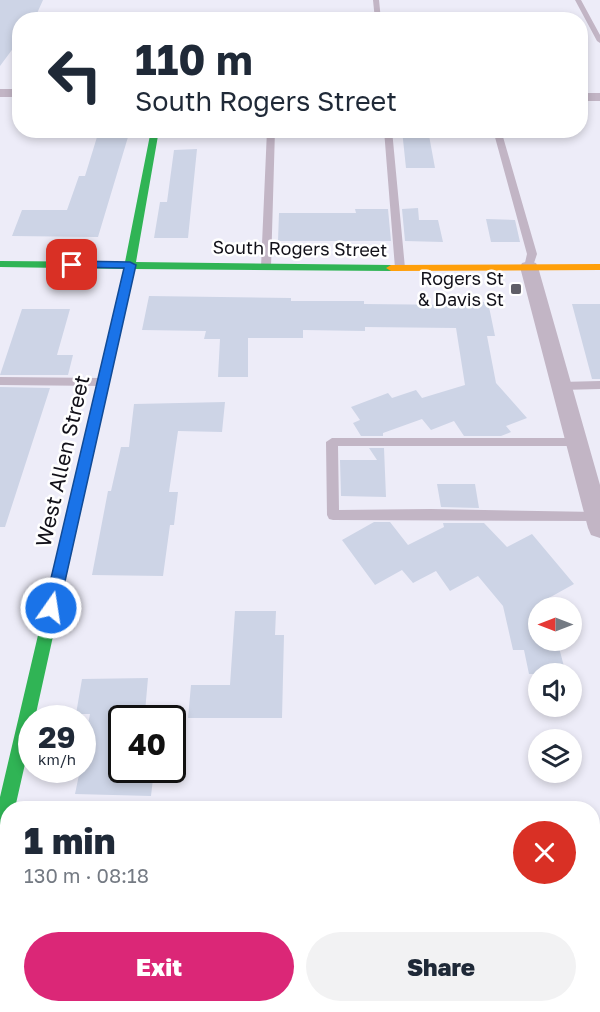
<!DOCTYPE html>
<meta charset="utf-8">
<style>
:root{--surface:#fff;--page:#f2f2f3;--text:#1f2937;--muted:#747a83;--accent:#db2777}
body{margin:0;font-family:"Golos Text",sans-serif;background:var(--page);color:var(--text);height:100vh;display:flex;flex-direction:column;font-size:22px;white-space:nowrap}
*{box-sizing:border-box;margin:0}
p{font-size:20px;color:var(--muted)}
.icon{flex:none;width:33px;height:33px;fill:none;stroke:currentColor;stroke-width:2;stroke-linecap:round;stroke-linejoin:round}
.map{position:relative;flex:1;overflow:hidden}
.side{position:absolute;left:0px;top:801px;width:600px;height:212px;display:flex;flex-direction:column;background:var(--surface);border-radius:24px 24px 0 0;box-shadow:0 3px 9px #0003}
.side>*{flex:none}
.top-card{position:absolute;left:12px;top:12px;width:576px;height:126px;border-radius:24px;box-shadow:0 3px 9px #0003;background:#fff;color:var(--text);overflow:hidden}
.needle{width:39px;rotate:270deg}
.tools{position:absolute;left:528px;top:597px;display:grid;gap:12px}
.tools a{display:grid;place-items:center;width:54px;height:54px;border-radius:50%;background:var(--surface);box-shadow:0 3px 9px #0003;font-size:30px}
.speed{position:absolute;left:18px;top:705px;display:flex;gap:12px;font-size:30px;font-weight:700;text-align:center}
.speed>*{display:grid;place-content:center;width:78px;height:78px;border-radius:50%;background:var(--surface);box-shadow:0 3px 9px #0003;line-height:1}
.speed small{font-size:15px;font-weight:400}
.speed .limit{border:3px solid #111;border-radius:9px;background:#fff;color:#111}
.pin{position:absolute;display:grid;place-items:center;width:51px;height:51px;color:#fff;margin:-26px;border-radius:12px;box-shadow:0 3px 9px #0006}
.me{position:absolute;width:66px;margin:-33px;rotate:13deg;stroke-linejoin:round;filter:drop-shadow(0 0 4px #0008)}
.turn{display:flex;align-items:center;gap:21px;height:126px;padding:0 24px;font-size:27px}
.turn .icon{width:78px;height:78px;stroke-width:2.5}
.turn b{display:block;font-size:42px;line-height:51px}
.round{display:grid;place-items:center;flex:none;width:63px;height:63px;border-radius:32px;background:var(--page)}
.head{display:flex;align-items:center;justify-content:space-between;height:102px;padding:0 24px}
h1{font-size:36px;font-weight:800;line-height:45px}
.action{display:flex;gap:12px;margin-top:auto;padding:12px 24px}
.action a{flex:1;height:69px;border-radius:36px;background:var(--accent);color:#fff;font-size:24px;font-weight:800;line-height:69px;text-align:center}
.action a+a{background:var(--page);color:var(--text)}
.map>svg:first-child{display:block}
.building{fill:#cdd4e6}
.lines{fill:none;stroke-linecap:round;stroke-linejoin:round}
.lane{fill:#c2b5c5;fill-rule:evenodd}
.street{fill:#c2b5c5;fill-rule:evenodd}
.fast{fill:#30b455;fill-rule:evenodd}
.slow{fill:#ff9f0a;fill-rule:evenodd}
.route{fill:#1a73e8;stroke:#114b97;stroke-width:1.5}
.poi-dot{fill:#5f5e67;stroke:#fff;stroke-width:2}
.labels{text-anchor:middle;stroke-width:5;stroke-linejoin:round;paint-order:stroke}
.far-street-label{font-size:18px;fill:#121119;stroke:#fff}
.far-poi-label{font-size:18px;fill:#121119;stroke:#fff;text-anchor:end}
.street-label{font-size:21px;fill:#121119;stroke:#fff}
</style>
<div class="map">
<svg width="600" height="1012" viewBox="0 0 600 1012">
<rect width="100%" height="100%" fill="#edecf8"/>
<path class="building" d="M0,0H43L34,20H20V39L0,66Z
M402,130H428L435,168H406Z
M97,137H128L98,237L12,236L22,210H67L79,176H85Z
M197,149L188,238H154L160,202H167L174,150Z
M418,208L419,220H438L443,242L405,241L402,209Z
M355,209H388L391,241H278L279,213H356Z
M486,219L515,220L520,242H491Z
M149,296L291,298V301H364V304L462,305L461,301L488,302L495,336H487L496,383L527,418L506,426L511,432L501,436H464L454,421L431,430L422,419L383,433V436H361L353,423L360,420L351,407L388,393L392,398L416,390L422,398L465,385L456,328L365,327V331L303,330V338H248V377H218L220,339H204L206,331L142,330Z
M572,304H600V379H592Z
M22,309H70L57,355H73L68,375H0Z
M0,387L50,388L5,527H0Z
M225,402L222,432L178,431L169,492H178L174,525H170L163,576L92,575L108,491H111L121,447H129L134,404Z
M369,448H384L386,497L341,496L340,460H377Z
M437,484H475L479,508L441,507Z
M374,522H390L408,545L444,527L443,523H484L507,547L532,534L574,584L538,604V640H557L566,674H529L524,650H513L503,606L478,576L450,591L436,571L413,583L402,570L375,585L342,540Z
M235,611H276L275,635H284L282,718H188L191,685H230Z
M148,678L145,712L122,713V770H154L151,796L75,794L80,770H82V754L90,714H76L82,679Z"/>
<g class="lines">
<path class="lane" d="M373,0H379L381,20H375Z
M575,0H581L600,35V43L597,41Z
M267,130H275L271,267L266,270L261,267Z
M384,130H392L405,268L400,271L395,268Z
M493,130H501L537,254L532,269H526L524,267L527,254Z
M0,377L103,378L108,382L103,386L0,385Z
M600,381V389L561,390L556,386L561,382Z
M332,438H577L583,442L577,446H338L339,510L431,509L597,512L600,513V521L333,520L329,519L327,515L326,442Z
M592,878H600V894H592Z
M352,1005H370V1012H352Z"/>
<path class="street" d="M0,89H20V97H0Z
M580,93H600V101H580Z
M529,261L536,263L538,267L600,485V538L591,535L588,528L520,267L522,263Z"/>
<path class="fast" d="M151,130H159L136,262L391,265L396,268L391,271L134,269L35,718H32V733L15,808H8V838L0,844V797L124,269L0,267V261L125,262Z"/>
<path class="slow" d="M600,264V270L391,271L386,268L391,265Z"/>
</g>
<path class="route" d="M72,261L130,262L136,265L59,608L57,613L51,615L46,613L44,608L124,268L68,267V262Z"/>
<rect class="poi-dot" x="510" y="283" width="12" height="12" rx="3"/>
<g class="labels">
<g class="far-street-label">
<text transform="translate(300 249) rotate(1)" y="6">South Rogers Street</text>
</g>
<g class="far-poi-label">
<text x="504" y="285">Rogers St<tspan x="504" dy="21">&amp; Davis St</tspan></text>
</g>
<g class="street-label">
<text transform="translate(63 461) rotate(-77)" y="7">West Allen Street</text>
</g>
</g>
</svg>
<div class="tools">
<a><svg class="needle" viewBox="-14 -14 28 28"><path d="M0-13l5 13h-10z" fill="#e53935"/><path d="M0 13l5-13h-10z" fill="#747a83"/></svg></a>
<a><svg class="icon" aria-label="sound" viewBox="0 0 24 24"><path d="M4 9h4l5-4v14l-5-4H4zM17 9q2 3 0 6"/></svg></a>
<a><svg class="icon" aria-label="layers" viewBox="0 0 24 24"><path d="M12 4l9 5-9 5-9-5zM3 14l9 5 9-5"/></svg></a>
</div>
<div class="speed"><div>29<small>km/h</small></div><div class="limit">40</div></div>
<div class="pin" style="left:72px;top:265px;background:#d93025"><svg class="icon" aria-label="arrive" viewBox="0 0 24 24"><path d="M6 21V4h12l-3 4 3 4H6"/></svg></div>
<svg class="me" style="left:51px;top:608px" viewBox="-20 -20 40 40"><circle r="17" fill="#1a73e8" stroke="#fff" stroke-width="3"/><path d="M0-11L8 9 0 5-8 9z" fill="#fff"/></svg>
<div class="top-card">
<div class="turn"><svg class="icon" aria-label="left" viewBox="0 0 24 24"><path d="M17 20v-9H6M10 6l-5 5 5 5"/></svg><div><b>110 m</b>South Rogers Street</div></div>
</div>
<section class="side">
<div class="head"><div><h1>1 min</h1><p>130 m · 08:18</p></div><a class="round" style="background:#d93025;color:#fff"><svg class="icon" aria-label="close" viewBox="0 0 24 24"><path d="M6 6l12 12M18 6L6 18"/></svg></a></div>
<div class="action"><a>Exit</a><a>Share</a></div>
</section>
</div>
